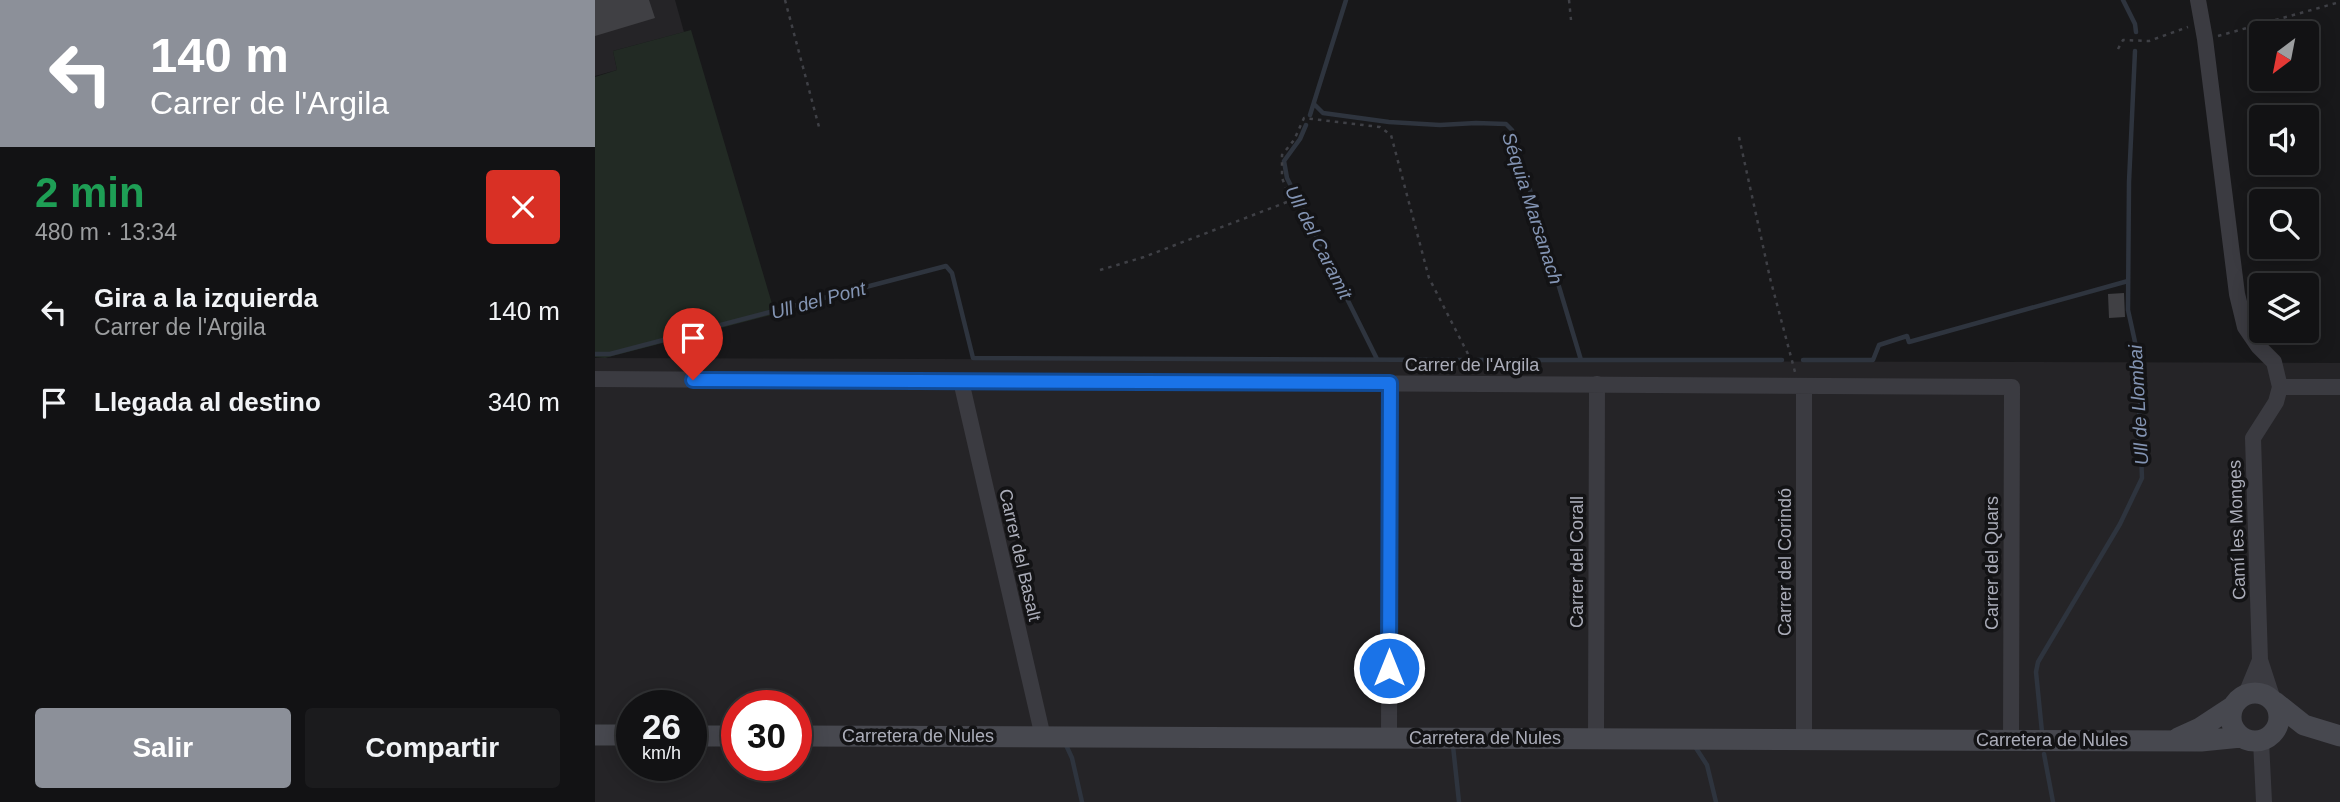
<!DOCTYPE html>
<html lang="es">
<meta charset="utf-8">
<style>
:root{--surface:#121214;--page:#1b1b1d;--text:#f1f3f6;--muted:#9c9ea0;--line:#313234;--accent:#8c9099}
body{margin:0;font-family:Helvetica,sans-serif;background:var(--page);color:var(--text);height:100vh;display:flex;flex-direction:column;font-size:26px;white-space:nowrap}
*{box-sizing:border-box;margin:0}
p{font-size:23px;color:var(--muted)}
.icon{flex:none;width:38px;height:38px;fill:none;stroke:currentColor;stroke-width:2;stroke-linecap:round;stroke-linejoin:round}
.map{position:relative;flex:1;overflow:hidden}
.panel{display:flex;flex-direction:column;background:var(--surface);width:595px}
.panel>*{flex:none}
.top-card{background:#8c9099;color:#fff;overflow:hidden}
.needle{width:46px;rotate:212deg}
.controls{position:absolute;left:1654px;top:21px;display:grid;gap:14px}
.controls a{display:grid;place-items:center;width:70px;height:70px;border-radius:7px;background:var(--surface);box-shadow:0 4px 18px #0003,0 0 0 2px var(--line);font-size:35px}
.speed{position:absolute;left:21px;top:690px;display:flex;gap:14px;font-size:35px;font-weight:700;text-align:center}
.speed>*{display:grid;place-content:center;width:91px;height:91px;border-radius:50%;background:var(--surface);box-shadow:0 4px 18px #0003,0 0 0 2px var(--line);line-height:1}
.speed small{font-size:18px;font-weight:400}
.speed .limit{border:10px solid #d22;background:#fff;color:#111}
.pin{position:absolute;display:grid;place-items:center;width:60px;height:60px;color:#fff;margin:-72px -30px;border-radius:50% 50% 50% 0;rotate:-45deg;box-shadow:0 0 7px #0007}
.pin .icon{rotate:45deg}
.me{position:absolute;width:77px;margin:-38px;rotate:0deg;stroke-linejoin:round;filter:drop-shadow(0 0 5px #0008)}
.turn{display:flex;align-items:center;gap:24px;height:147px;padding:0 35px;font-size:32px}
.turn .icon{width:91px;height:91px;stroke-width:2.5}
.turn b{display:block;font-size:49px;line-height:60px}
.round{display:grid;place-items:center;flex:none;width:74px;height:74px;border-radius:7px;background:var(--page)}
.overview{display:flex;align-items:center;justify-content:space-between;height:119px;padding:0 35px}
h1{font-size:42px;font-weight:800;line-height:52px;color:#1e9e55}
.primary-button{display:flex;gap:14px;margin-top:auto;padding:14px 35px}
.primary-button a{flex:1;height:80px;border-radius:7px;background:var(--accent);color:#fff;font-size:28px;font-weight:800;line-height:80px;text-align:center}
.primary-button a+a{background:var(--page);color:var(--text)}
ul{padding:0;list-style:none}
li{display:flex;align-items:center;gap:21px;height:91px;padding:0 35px}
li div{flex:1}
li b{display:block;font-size:26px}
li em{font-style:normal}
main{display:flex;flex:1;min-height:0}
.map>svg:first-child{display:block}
.built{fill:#252427;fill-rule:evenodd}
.green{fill:#222a24}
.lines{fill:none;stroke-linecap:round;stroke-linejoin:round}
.stream{stroke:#2e343e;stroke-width:4.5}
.building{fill:#404044}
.path{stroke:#3f4046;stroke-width:2.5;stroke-dasharray:3.5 5;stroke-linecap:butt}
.minor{stroke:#3b3b41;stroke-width:16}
.secondary{stroke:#47484f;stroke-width:21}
.route-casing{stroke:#114b97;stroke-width:18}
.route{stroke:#1a73e8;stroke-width:12}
.labels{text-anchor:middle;stroke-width:7;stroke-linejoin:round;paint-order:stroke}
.street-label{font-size:18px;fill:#abadb9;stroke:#131315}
.water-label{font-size:19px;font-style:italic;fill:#8394b3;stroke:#131315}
</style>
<main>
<section class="panel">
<div class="top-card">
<div class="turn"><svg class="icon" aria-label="left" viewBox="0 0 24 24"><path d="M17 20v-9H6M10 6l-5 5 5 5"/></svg><div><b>140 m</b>Carrer de l'Argila</div></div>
</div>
<div class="overview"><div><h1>2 min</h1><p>480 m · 13:34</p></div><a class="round" style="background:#d93025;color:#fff"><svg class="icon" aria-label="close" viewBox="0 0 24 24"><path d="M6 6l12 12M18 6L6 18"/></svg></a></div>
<ul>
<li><svg class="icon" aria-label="left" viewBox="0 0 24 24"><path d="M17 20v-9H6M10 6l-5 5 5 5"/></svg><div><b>Gira a la izquierda</b><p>Carrer de l'Argila</p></div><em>140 m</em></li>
<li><svg class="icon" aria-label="arrive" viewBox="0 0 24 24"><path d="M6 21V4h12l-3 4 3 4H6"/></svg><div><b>Llegada al destino</b></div><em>340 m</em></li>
</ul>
<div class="primary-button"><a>Salir</a><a>Compartir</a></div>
</section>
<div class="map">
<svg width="1745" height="802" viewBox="0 0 1745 802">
<rect width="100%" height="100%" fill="#18181a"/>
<path class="built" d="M0,0H80L89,32L18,51L22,70L0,76Z
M0,358L1745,363V802H0ZM37,705H96V765H37ZM142,705H201V765H142Z"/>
<path class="green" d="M96,30L180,314L10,358L0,357V77L22,70L18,51Z"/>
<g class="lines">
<path class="stream" d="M1528,0L1540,24L1541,32
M719,104L728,113L794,122L845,125L881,123L911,124L917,130L986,360
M715,115L751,0
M711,125L705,139L689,161L692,178L782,359
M0,354H15L351,266L357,273L378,358L867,360
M882,360H1187
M1208,360H1278L1284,345L1312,336L1314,342L1533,281
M1447,732L1441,672L1443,662L1525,524L1547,478L1546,453L1541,427L1546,407L1538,366L1542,351L1533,310L1534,182L1540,51
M471,745L477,758L487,802
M1099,745L1112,765L1121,802
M858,746L864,802
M1449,754L1458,802"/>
</g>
<path class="building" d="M0,0H54L60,18L0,36Z
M1529,293L1530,317L1514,318L1513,294Z"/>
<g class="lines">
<path class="path" d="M190,0L224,127
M974,0L976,20
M1623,36L1745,2
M1523,49L1528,40L1554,41L1593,27
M1144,137L1175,278L1200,372
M505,270L549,257L692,202L695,198L687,178V155L699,140L709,118L785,127L796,135L834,278L873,354L877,370"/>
<path class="minor" d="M1603,0L1610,39L1642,294L1650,327L1663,346L1679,362L1685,387L1681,402L1658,438L1665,660L1678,700
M0,379L1417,387L1416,740
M366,381L448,737
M1209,386V739
M1685,387H1745
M1651,694L1665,660
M794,738L795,383
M1001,739L1002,384
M1666,741L1669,802"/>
<path class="secondary" d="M1636 717a24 24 0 1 1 48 0a24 24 0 1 1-48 0Z
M1680,702L1709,725L1745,736
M0,735H37
M96,736H142
M201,736L1606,741L1646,737
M1583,738L1605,728L1637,707"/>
</g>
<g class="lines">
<defs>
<path id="route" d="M98,380L795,383L794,668"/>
</defs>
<use href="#route" class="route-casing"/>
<use href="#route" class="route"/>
</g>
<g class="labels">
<g class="street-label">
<text x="877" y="371">Carrer de l'Argila</text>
<text transform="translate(1642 530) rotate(-92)" y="6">Camí les Monges</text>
<text transform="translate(425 555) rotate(77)" y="6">Carrer del Basalt</text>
<text transform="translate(982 562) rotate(-90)" y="6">Carrer del Corall</text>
<text transform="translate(1190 562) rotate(-90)" y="6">Carrer del Corindó</text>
<text transform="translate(1397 563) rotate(-90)" y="6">Carrer del Quars</text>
<text x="323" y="742">Carretera de Nules</text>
<text x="890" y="744">Carretera de Nules</text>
<text x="1457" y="746">Carretera de Nules</text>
</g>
<g class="water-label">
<text transform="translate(938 208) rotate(72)" y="7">Séquia Marsanach</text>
<text transform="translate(724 242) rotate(63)" y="7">Ull del Caramit</text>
<text transform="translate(223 300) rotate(-15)" y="7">Ull del Pont</text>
<text transform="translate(1543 405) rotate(-93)" y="7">Ull de Llombai</text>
</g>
</g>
</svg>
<div class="controls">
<a><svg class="needle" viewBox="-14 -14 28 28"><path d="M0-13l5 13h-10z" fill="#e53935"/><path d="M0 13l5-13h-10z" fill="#9c9ea0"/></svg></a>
<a><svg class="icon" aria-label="sound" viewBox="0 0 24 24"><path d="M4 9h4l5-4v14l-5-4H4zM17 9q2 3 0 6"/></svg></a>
<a><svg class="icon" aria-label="search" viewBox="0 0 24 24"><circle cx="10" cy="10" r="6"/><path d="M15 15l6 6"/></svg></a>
<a><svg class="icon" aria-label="layers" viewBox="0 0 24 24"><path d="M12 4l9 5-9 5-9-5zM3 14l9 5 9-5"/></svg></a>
</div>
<div class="speed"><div>26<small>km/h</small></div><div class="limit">30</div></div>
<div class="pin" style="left:98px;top:380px;background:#d93025"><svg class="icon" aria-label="arrive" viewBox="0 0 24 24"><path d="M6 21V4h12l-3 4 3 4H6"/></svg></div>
<svg class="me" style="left:794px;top:668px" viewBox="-20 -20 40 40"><circle r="17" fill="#1a73e8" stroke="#fff" stroke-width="3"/><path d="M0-11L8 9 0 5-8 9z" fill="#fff"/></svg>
</div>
</main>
